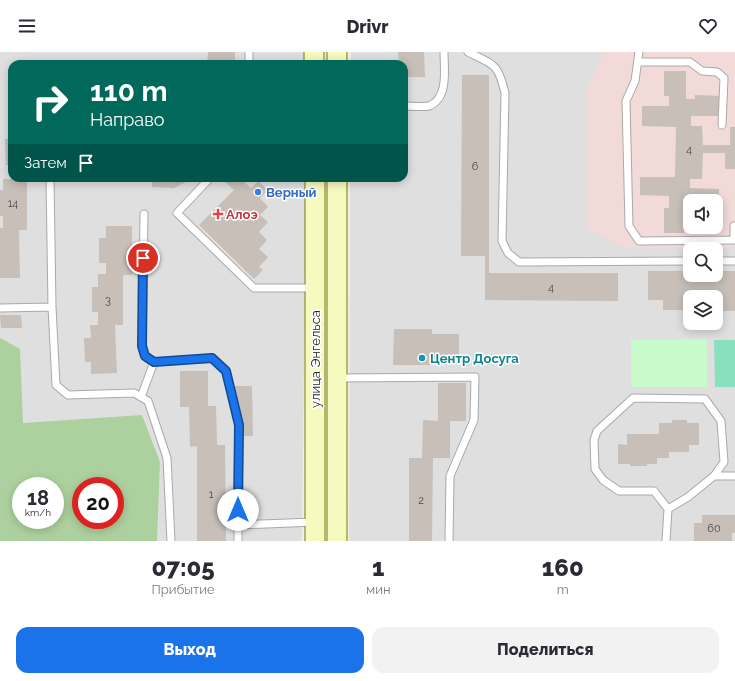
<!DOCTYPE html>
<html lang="ru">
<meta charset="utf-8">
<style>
:root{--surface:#fff;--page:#f2f2f3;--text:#2b2b33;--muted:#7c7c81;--accent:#1a73e8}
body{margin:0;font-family:Raleway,sans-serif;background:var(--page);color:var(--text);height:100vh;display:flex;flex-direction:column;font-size:15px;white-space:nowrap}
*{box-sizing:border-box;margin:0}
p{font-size:13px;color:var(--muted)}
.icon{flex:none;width:22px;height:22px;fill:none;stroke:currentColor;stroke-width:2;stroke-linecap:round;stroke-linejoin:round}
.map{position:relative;height:489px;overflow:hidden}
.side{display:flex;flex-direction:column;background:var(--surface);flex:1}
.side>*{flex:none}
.guide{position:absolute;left:8px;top:8px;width:400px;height:122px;border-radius:12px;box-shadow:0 2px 10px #0003;background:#00695c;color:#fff;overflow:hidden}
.tools{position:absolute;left:683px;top:142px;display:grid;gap:8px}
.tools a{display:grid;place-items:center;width:40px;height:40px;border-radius:8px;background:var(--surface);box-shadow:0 2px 10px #0003;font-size:20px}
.speed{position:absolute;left:12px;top:425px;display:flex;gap:8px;font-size:20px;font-weight:700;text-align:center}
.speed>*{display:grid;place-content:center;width:52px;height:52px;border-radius:50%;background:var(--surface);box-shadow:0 2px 10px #0003;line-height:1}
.speed small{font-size:10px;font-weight:400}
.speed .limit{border:6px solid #d22;background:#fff;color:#111}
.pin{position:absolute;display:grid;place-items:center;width:34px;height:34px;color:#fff;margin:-17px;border:2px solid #fff;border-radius:50%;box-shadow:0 1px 4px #0007}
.me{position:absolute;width:44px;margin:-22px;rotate:0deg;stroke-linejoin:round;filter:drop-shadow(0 0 3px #0008)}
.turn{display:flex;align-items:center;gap:14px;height:84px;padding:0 16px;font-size:18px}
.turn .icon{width:52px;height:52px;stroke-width:2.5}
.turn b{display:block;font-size:28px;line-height:34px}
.then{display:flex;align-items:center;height:38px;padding:0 16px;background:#0003;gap:8px;font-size:15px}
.eta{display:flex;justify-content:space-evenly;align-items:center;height:68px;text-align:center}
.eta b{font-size:24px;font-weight:800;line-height:28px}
.action{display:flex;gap:8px;margin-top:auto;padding:8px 16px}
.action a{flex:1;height:46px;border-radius:12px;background:var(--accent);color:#fff;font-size:16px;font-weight:800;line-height:46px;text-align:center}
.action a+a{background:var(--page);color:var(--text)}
header{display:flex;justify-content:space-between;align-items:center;height:52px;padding:0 16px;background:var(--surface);font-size:18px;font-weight:800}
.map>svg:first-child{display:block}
.residential{fill:#e0dfdf;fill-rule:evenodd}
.commercial{fill:#f2dad9;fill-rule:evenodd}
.forest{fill:#add19e;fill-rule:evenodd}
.park{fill:#c8facc}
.pitch{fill:#88e0be}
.building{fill:#c7bfb8}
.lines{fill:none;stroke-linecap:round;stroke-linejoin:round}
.lane-casing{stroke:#a9a9a9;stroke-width:9}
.secondary-casing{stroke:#707d05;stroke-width:21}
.lane{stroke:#fff;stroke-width:7}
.secondary{stroke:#f7fabf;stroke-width:19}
.route-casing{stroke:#114b97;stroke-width:10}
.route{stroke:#1a73e8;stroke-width:7}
.shop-dot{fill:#3f7fe0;stroke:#fff;stroke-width:1.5}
.health-dot{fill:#e0444e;stroke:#fff;stroke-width:1.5}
.culture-dot{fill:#0f9aa8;stroke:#fff;stroke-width:1.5}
.labels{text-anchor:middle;stroke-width:3;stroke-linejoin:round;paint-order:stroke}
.number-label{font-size:11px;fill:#4b4948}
.shop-label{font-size:13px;font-weight:bold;fill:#366cbe;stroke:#fff;text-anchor:start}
.health-label{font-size:13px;font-weight:bold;fill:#be3a42;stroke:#fff;text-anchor:start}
.culture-label{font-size:13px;font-weight:bold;fill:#0d838f;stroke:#fff;text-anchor:start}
.street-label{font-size:13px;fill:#222;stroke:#fff}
</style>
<header><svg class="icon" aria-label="menu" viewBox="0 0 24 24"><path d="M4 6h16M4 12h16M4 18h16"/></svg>Drivr<svg class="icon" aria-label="heart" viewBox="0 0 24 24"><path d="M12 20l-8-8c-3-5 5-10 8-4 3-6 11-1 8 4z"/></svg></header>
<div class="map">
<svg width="735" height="489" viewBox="0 0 735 489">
<rect width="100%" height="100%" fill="#f2efe9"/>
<path class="residential" d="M0,0H307V12H12V126H306L302,489H0ZM21,434H55V468H21ZM81,434H115V468H81Z
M351,0H735V489H349L350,126H404V12H351ZM690,149H716V175H690ZM690,197H716V223H690ZM690,245H716V271H690Z"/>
<path class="commercial" d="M602,0H735V195L625,196L588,176L587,37L601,8ZM690,149H716V175H690Z"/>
<path class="forest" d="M0,286L20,297L23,371L142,363L160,410L157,489H0ZM21,434H55V468H21ZM81,434H115V468H81Z"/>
<path class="park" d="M707,287V335H631V288Z"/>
<path class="pitch" d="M714,288H735V335H715Z"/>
<path class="building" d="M208,0H235V12H207Z
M398,0H424L425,25H404V12H399Z
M664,19H686V47H695V43L721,44V64H691V74H702L703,93H730V75H735V117H725V101H703L702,127H690V136L719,137V157H716V149H690V152H684V181H664V156H669V144L640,143V125H675L676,75L642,74V54H669V44H664Z
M462,23H489V221H618V249L485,248V204H461Z
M5,87H12V113H6Z
M11,126H36V128H27V178H19L20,226H0V176H3V164H0V138H3V127H11Z
M147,126H194L174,136L152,135V130H147Z
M227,126H240L251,136L258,129L268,138L260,146L268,155L260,163L268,170L259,180L267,188L259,197L268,205L259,215L263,218L254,227L199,173L234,138L224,129Z
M106,174H132V223H123V273H115L117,321L91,322V310H85L84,286H91L90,273H98V260H92V235H98V222H106V211H99V186H106Z
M648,219H690V223H716V219H735V259H716V245H690V258H663V248H648Z
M0,263H21L22,276H1Z
M394,277H432V282H459V312H441V307H431V313H393Z
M180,319H208V354H216L217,393H225L226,489H197V394L190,395L189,355H180Z
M438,331H466V369H450V406H433L432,489H409V406H422L423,368L438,369Z
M233,334H252L253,384H240V354H234Z
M672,368H687V371H699V393H689V400H669V406H657V412H647V414H630V412H618V392L627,393V382H659V371H672Z
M702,463H735V481H732V489H694V471H702Z"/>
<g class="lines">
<defs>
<path id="lane" d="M249,0V12
M468,0C494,13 498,11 505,41L502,189L508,201L519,210L690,209
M639,0L635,29L626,49L629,174L639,189L734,188V174
M638,10H690L702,19L717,20L724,26L722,73
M404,54C410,54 424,55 429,54C449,46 444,17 444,0
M210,126L177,161L254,236H314
M144,162L142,294L145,304L154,310L212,306L226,319L239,373L238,473L315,470
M716,209H735
M52,255L56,333L68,343L134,341L148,349L167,406L171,489
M0,256L52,255L50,126
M338,326L475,325L474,368L450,424L449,489
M141,345L154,310
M633,346L705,347L721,369L724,410L714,424L688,445L668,457L654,439H619L603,428L595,417L594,388L597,379Z
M714,424H735
M238,489V473
M666,489L668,457"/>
<path id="secondary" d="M337,0V12
M314,12V0
M315,126V489
M337,489V126"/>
</defs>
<use href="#lane" class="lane-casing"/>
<use href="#secondary" class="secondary-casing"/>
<use href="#lane" class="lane"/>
<use href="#secondary" class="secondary"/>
</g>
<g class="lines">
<defs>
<path id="route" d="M143,206L142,294L145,304L154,310L212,306L226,319L239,373L238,458"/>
</defs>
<use href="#route" class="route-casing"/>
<use href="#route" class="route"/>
</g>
<circle class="shop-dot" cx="258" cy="140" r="4"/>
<path class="health-dot" d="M216 156h4v4h4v4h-4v4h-4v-4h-4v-4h4z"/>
<circle class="culture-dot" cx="422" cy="306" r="4"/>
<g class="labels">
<g class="number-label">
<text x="689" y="101">4</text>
<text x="475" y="118">6</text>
<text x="13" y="155">14</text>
<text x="551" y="239">4</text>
<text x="108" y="252">3</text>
<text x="211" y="446">1</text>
<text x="421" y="452">2</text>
<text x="714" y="480">60</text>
</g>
<g class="shop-label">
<text x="266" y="145">Верный</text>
</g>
<g class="health-label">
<text x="226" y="167">Алоэ</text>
</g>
<g class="culture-label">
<text x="430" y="311">Центр Досуга</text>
</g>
<g class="street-label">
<text transform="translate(315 307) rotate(-90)" y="5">улица Энгельса</text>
</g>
</g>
</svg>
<div class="tools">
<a><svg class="icon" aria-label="sound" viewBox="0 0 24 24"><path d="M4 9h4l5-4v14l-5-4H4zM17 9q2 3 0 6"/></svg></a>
<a><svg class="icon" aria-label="search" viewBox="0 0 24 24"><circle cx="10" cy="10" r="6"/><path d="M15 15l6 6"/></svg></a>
<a><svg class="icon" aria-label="layers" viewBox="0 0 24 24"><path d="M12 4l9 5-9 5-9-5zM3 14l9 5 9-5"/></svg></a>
</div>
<div class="speed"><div>18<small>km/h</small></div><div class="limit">20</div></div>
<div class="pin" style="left:143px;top:206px;background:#d93025"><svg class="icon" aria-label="arrive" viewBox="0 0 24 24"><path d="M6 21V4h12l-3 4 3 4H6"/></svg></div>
<svg class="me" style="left:238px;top:458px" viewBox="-20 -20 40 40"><circle r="19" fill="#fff"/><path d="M0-13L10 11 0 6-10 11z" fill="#1a73e8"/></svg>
<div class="guide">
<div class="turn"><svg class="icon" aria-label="right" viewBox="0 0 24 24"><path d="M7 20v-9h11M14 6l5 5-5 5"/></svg><div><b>110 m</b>Направо</div></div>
<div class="then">Затем<svg class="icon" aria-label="arrive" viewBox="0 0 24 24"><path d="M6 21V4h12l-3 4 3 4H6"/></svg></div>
</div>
</div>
<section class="side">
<div class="eta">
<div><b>07:05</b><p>Прибытие</p></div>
<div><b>1</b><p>мин</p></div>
<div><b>160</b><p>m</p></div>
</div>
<div class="action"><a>Выход</a><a>Поделиться</a></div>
</section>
